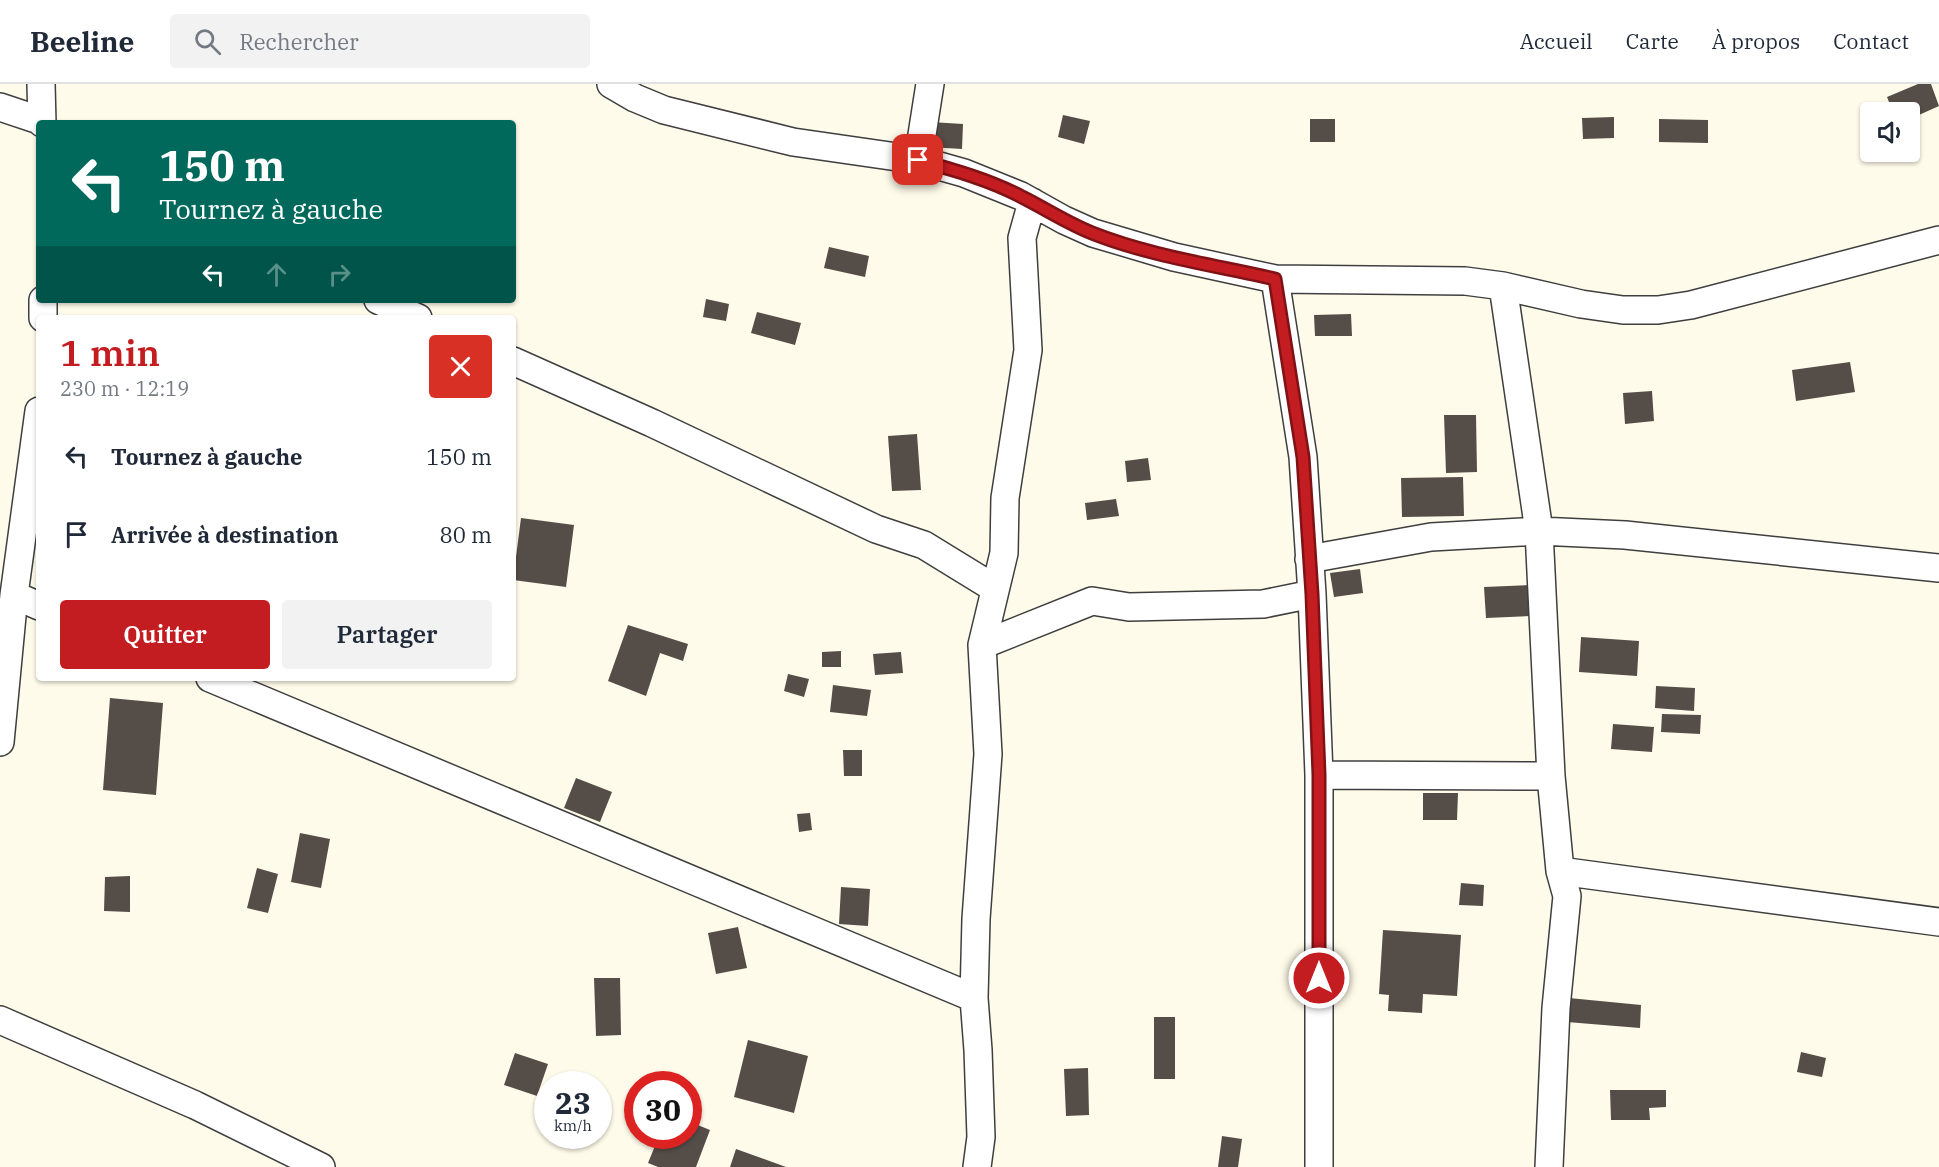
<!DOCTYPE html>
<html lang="fr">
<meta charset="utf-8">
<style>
:root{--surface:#fff;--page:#f2f2f3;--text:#1f2937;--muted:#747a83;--line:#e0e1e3;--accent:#c31c21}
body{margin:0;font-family:"IBM Plex Serif",serif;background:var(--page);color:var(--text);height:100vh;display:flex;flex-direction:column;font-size:22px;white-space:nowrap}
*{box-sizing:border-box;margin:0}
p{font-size:20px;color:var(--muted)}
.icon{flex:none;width:33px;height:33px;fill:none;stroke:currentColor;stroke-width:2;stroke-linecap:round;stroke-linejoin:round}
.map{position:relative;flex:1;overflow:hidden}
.panel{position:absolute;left:36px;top:231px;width:480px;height:366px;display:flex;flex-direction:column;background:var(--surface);border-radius:6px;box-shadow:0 2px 4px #0004}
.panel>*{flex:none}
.hud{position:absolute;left:36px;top:36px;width:480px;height:183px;border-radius:6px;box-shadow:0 2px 4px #0004;background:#00695c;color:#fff;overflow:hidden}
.fabs{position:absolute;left:1860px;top:18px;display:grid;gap:12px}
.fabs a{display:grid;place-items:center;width:60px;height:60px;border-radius:6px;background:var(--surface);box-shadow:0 2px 4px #0004;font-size:30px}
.speed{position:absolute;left:534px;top:987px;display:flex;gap:12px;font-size:30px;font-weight:700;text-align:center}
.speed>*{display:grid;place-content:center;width:78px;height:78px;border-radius:50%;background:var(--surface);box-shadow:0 2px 4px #0004;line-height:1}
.speed small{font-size:15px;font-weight:400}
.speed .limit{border:9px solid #d22;background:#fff;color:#111}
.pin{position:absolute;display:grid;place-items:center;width:51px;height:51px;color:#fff;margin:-26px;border-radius:12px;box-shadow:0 3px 9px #0006}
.me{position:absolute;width:66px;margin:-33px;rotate:0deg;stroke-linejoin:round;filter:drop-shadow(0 0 4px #0008)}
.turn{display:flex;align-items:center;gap:21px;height:126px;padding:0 24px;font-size:27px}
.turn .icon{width:78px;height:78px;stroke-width:2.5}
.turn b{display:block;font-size:42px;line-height:51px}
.lanes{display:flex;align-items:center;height:57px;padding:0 24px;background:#0003;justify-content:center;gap:30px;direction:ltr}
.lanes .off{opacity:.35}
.round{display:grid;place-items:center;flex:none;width:63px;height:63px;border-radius:6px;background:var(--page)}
.head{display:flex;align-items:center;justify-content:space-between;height:102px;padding:0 24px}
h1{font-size:36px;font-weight:600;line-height:45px;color:var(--accent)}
.primary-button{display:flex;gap:12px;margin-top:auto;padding:12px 24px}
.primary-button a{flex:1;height:69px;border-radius:6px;background:var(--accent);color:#fff;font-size:24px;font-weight:600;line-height:69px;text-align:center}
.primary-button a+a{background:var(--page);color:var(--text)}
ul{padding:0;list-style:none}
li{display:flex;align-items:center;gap:18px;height:78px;padding:0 24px}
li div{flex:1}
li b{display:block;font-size:22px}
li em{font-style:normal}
header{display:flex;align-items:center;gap:36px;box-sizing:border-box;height:84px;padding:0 30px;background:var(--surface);border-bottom:2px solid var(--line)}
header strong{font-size:28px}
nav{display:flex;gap:33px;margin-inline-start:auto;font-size:21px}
.search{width:420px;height:54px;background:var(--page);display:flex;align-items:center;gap:15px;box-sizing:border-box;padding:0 21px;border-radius:6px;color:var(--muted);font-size:22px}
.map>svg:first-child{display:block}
.building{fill:#554d48}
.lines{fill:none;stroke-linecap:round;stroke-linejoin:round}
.minor-casing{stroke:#3f3f3f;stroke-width:30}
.minor{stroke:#fff;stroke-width:27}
.route-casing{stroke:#7f1215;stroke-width:15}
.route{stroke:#c31c21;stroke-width:10}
</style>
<header>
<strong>Beeline</strong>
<div class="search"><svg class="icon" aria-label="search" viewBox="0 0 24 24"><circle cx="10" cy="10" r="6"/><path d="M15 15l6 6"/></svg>Rechercher</div>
<nav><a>Accueil</a><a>Carte</a><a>À propos</a><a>Contact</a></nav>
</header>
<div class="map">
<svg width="1939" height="1083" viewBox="0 0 1939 1083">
<rect width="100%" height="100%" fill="#fffbea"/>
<path class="building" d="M1918,0H1931L1939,22L1910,35V28H1893L1887,13Z
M1063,31L1090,37L1084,60L1058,53Z
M1614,33V54L1583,55L1582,34Z
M1310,35H1335V58H1310Z
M1659,35L1708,36V59L1659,58Z
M931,38L963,40L962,65L929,63Z
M829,163L869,172L865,193L824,184Z
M706,215L729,220L726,237L703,233Z
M757,228L801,239L795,261L751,249Z
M1351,230L1352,252H1315L1314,231Z
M1850,278L1855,308L1796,317L1792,286Z
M1652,307L1654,337L1625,340L1623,309Z
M1444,331H1476L1477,388L1446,389Z
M917,350L921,406L892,407L888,352Z
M1148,374L1151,396L1127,398L1125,377Z
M1463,393L1464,432L1402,433L1401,394Z
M1116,415L1119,432L1087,436L1085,419Z
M521,434L574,441L566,503L513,496Z
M1360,485L1363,509L1334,513L1330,489Z
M1530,501L1531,532L1486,534L1484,503Z
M628,541L688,560L683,577L660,569L646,612L608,597Z
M1581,553L1639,557L1637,592L1579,588Z
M841,567V583H822V568Z
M901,568L903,589L875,591L873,570Z
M788,590L809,595L804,613L784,607Z
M833,601L871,606L867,632L830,628Z
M1656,602L1695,604L1694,627L1655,624Z
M110,614L163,619L156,711L103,706Z
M1662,630L1701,631L1700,650L1661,648Z
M1613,640L1654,643L1652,668L1611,665Z
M843,666H862V692H844Z
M576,694L612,708L600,738L564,724Z
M1423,709H1458L1457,736H1423Z
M810,729L812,746L799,748L797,730Z
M300,749L330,755L321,804L291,798Z
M257,784L278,790L268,829L247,824Z
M130,792V828L104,827L105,793Z
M1461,799L1484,801L1483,822L1459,821Z
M841,803L870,805L868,842L839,840Z
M738,843L747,884L716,890L708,849Z
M1383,846L1461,851L1457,912L1423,910L1422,929L1388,927L1389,911L1379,910Z
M594,894H620L621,951L596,952Z
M1569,914L1641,921L1640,944L1567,938Z
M1154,933H1175V995H1154Z
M748,956L808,972L794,1029L734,1013Z
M1801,968L1826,974L1822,993L1797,988Z
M515,969L548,980L537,1012L504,1001Z
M1088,984L1089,1031L1066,1032L1064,985Z
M1610,1006H1666V1023L1649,1024L1650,1036H1611Z
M688,1037L710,1046L696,1083H658L648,1079L659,1052H688Z
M1222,1052L1242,1055L1238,1083H1218Z
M736,1065L786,1083H730Z"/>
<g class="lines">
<defs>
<path id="minor" d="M41,0L42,39
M611,0L635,14L664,26L793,58L918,76L964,89L1021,112L1064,136L1093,149L1174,173L1275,195L1465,197L1503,202L1581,220L1623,226H1658L1691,221L1939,156
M0,23L42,37
M918,76L930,0
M1275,195L1303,373L1312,510L1319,691V1083
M1503,202L1539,447L1551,692
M43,216V234
M378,216L418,234
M513,277L652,339L876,445L924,461L994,504
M1309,475L1431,453L1539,447L1625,451L1939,484
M14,511L39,522
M982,561L1092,517L1129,523L1263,520L1312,510
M210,594L974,914
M0,658L14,511L39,327
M1319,691L1551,692L1560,787L1567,812L1556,924L1549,1083
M1560,787L1939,838
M0,936L195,1021L321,1083
M977,1083L981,1053L978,966L974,914L976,835L988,670L982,561L1004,469L1005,414L1028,266L1022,154L1032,118"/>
</defs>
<use href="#minor" class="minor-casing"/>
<use href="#minor" class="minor"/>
</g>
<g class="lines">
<defs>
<path id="route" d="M918,76C954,86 990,96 1022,113C1046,125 1067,139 1092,149C1150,172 1214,181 1275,195L1303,373L1312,510L1319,691V894"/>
</defs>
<use href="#route" class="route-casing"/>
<use href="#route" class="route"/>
</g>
</svg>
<div class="fabs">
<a><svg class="icon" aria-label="sound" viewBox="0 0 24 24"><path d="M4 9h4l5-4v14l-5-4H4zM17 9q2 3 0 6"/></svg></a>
</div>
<div class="speed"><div>23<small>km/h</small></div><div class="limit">30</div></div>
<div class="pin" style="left:918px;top:76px;background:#d93025"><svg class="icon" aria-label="arrive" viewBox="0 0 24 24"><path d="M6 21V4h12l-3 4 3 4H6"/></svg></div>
<svg class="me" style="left:1319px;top:894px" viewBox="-20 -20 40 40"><circle r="17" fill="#c31c21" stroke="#fff" stroke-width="3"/><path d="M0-11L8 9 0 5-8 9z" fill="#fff"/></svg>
<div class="hud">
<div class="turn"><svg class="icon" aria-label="left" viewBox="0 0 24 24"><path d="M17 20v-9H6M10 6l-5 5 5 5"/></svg><div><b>150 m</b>Tournez à gauche</div></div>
<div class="lanes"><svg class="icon" aria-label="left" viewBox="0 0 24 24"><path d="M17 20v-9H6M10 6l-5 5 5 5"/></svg><svg class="icon off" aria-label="ahead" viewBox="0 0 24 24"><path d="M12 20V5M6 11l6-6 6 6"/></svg><svg class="icon off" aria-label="right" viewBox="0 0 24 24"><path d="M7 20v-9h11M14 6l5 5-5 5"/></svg></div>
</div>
<section class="panel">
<div class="head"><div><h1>1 min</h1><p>230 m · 12:19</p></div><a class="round" style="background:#d93025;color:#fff"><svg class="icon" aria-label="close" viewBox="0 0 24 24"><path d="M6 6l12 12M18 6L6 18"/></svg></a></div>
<ul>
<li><svg class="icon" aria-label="left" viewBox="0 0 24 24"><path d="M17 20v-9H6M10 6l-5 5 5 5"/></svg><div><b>Tournez à gauche</b></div><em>150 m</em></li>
<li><svg class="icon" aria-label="arrive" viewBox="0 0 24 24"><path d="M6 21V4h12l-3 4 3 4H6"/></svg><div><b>Arrivée à destination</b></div><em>80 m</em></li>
</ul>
<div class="primary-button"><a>Quitter</a><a>Partager</a></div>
</section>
</div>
